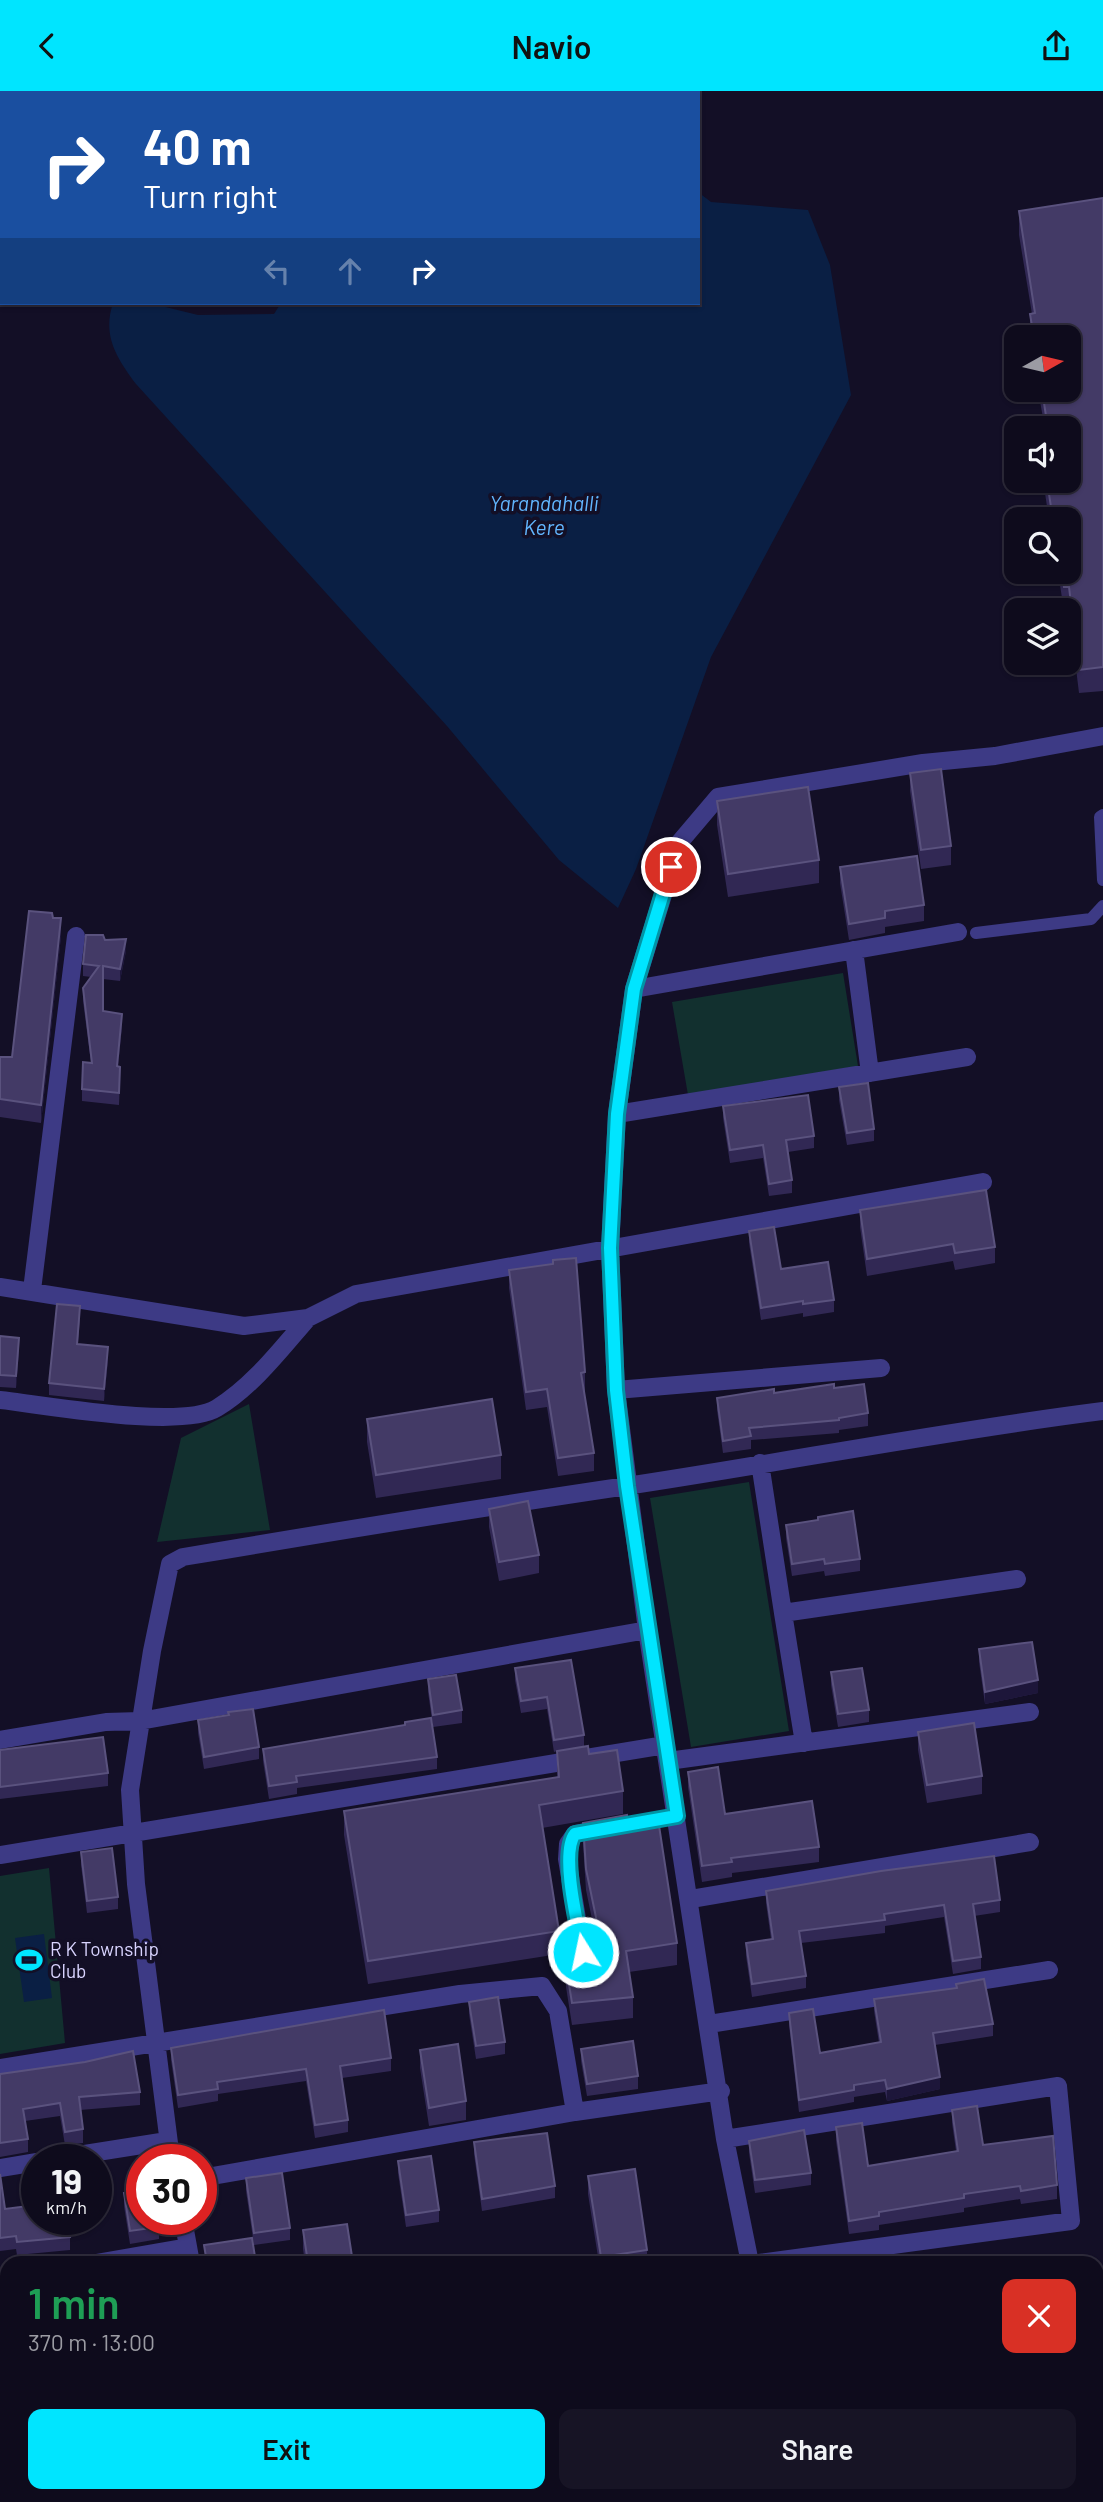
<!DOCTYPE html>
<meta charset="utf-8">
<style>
:root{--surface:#0e0b1c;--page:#171425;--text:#f1f3f6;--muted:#9b9ba3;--line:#2e2b3b;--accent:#00e5ff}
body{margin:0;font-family:Barlow,sans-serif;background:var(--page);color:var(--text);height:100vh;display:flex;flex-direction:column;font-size:26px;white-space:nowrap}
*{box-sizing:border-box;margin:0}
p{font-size:23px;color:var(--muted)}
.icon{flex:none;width:38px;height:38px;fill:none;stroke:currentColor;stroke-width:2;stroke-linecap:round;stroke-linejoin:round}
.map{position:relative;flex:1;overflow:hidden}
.panel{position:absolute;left:0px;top:2165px;width:1104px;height:247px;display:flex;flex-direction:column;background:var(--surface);border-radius:21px 21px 0 0;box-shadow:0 2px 5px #0004,0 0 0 2px var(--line)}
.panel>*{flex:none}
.banner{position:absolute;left:0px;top:0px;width:700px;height:214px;box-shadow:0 2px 5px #0004,0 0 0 2px var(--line);background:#1a4fa0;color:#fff;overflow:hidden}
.needle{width:46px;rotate:82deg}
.controls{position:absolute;left:1004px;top:234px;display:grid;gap:14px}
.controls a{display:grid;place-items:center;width:77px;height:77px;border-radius:14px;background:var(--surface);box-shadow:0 2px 5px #0004,0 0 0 2px var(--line);font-size:35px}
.speed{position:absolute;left:21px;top:2053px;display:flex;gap:14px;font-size:35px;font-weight:700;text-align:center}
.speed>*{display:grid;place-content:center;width:91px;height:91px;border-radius:50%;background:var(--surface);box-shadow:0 2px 5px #0004,0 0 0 2px var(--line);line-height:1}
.speed small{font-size:18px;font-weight:400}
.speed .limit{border:10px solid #d22;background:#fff;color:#111}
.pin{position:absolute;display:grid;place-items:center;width:60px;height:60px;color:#fff;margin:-30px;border:4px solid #fff;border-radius:50%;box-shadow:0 2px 7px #0007}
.me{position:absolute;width:77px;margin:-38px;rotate:350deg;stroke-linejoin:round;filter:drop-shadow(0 0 5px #0008)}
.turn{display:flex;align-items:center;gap:24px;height:147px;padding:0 28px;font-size:32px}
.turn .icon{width:91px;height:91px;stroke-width:2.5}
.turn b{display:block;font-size:49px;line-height:60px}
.lanes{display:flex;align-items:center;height:66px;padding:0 28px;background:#0003;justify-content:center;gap:35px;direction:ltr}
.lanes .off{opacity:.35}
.round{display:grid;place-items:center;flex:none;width:74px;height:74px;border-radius:14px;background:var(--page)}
.headline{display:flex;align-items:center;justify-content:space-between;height:119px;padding:0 28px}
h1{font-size:42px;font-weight:600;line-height:52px;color:#1e9e55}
.button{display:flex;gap:14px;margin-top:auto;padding:14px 28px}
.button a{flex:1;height:80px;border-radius:14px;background:var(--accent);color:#111;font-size:28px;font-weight:600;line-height:80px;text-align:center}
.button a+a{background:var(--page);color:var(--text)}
header{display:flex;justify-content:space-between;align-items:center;height:91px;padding:0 28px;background:var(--accent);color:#111;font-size:32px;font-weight:600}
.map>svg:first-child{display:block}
.green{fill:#12302f}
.water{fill:#0a1f44}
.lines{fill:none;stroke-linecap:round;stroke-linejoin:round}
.service{stroke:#3d3a85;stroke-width:12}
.minor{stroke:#3d3a85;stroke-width:18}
.wall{fill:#312854}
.shaded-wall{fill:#1d163a}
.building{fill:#433a66;stroke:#5a527e;stroke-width:2}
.route-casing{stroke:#0095a6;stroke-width:18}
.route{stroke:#00e5ff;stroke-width:12}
.labels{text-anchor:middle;stroke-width:7;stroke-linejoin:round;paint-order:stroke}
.poi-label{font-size:19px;fill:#d9d4ff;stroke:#130f26;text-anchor:start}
.water-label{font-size:21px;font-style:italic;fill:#62b6ff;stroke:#130f26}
</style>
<header><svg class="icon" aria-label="back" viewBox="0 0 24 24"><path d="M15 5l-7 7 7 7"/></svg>Navio<svg class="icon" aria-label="share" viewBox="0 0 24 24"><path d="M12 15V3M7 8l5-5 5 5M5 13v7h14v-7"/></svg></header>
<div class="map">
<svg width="1103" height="2411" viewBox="0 0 1103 2411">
<rect width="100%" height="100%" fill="#130f26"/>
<path class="green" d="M843,882L858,975L688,1004L672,911Z
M249,1313L270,1439L157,1451L181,1347Z
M749,1391L789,1640L691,1656L650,1407Z
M49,1777L65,1952L0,1963V1785Z
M488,2404L489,2411H303L302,2405Z"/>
<path class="water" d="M698,101L711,111L808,119L830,174L851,304L711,566L636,778L618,817L559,769L447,635L136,293C117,267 102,245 113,212H149L198,224L274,223L281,212H698Z
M44,1843L52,1907L24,1911L15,1847Z"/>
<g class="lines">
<path class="service" d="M1103,724L1100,726L1103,789
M976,842L1091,828L1103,815"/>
<path class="minor" d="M854,859L870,982
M634,898L958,841
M617,1023L967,966
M0,1196L244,1235L308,1227L356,1203L983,1091
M32,1199L76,845
M616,1299L881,1277
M0,1309C45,1314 182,1339 217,1317C253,1295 281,1258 308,1227
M760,1372L783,1522
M0,1649L106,1631L140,1630L647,1539
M804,1652L783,1522L1017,1488
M668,1670L1030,1621
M0,1764L665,1654
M691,1808L1030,1751
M591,1886L585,1875L567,1768L568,1753L575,1743L605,1737
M709,1933L1049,1879
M0,1977L460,1903L542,1895L558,1920L575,2021
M725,2048L1058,1995L1071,2130L759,2172
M53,2068L167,2050
M171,2068L136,1793L130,1699L152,1560L170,1473L183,1466C331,1441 479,1417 627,1395C786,1371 944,1340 1103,1320
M0,2077L37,2071
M201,2087L575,2021L721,2000
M183,2128L191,2172
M96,2172L188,2156
M750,2172L725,2048L647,1539L616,1299L610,1157L617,1023L634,898L679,752L718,706L923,672L995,665L1103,645
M0,2188L7,2187
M1097,2274L1103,2273
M0,2302L7,2301
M139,2404L140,2411
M284,2404L285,2411
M509,2404L510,2411
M795,2404V2411
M1093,2411L1103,2409"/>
</g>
<path class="wall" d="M1103,107V600L1079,602L1069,520H1064L1058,481H1069V429H1049L1045,402V390H1069V338H1045L1038,299H1069V247H1030V223H1032L1019,144V120Z
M910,682L951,755V774L921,778L910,700Z
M717,710L819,769V792L728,806L717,734Z
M840,776L924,814V830L885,836V842L849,849L840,792Z
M53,827L61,845L41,1032L0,1026V966H12Z
M105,849L126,860L120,890L103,888V920L122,935L118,975L120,988L119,1014L82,1010V998L91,972L83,910V897L91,886L83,885V873Z
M839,996L874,1038V1050L847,1054L839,1009Z
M723,1015L814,1045V1057L788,1061L792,1089V1102L769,1105L763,1067L730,1072L723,1027Z
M860,1119L995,1156V1172L955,1179L953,1170L867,1185L860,1136Z
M749,1140L781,1178L834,1209V1221L803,1226V1222L761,1229L749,1152Z
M509,1179L585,1281V1300H584L594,1362V1380L558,1385L547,1316L526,1319L509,1197Z
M80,1227L78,1253L108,1269L104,1310L49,1304V1292Z
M0,1245L19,1259L16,1297L0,1296Z
M834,1297L868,1322V1335L839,1339V1342L751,1349V1358L723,1362L717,1319V1307Z
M367,1328L501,1364V1388L376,1407L367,1351Z
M489,1418L539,1464V1482L499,1490L489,1436Z
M786,1434L860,1468V1480L825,1485L824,1480L792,1485L786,1447Z
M979,1558L1038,1602L985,1613L979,1571Z
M571,1569L584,1644V1656L589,1663L623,1700V1723L542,1737L559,1840V1863L368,1893L344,1744V1720L557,1687V1660L554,1661L547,1618L521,1622L515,1589V1577Z
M831,1581L869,1619V1631L838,1636L831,1594Z
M428,1588L462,1619V1632L433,1636L428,1601Z
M198,1629L259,1656V1668L204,1678L198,1642Z
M918,1641L982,1685V1703L927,1712L918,1659Z
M263,1658L437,1666V1678L297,1697V1703L269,1708L263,1670Z
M0,1659L108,1682V1695L0,1708Z
M688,1681L725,1723L819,1756V1771L732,1782V1786L702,1791L688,1696Z
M583,1732L628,1733L677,1852V1874L629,1881L633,1906V1927L572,1934L566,1896V1875L591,1876L601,1872L586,1799L583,1753Z
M81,1761L118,1806V1818L87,1822L81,1774Z
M766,1800L1000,1809V1821L974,1825L981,1866V1878L953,1883L944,1826L885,1835V1842L801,1852L806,1885V1897L752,1906L746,1865V1852L771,1848L766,1812Z
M956,1893L993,1933V1945L935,1954L940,1998L887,2010L885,2001L854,2006V2011L799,2021L789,1934V1922L820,1962L879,1952L874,1920V1908L956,1897Z
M469,1911L505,1951V1963L476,1968L469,1923Z
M171,1957L391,1967V1980L342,1987L348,2029V2041L315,2047L306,1990L218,2003V2010L178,2017L171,1969Z
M581,1958L638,1985V1998L587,2005L581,1970Z
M420,1959L466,2010V2029L429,2035L420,1977Z
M0,1983L140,2001V2014L80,2019L83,2038V2052L65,2054L60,2025L25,2030L28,2048V2061L0,2066Z
M952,2019L983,2054L1057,2094V2108L1021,2113L1020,2108L964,2117V2121L879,2134V2139L849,2143L836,2050V2036L868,2075L956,2060L952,2032Z
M749,2050L811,2082V2094L755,2102L749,2062Z
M474,2051L555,2095V2107L482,2120L474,2063Z
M398,2070L439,2119V2131L406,2136L398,2082Z
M0,2083L5,2118L70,2146V2159L17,2164L16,2158L0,2160Z
M588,2085L647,2159V2172H599L588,2103Z
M246,2087L290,2137V2149L254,2154L246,2100Z
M124,2102L159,2136V2148L130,2153L124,2115Z
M303,2139L353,2172H305L303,2158Z
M164,2404H255L256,2411H201L200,2405L165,2411Z"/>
<path class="shaded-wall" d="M61,827V845L41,1032V1014Z
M126,848V860L120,890V878Z
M122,923V935L117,988V975Z
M19,1247V1259L16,1297V1285Z
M108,1256V1269L104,1310V1298Z
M1038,1589V1602L985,1613V1601Z
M940,1986V1998L887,2010V1998Z"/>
<path class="building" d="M1103,107V576L1079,579L1069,496H1064L1062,481H1069V429H1053L1047,390H1069V338H1048L1042,299H1069V247H1034L1030,223L1035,222L1019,120Z
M941,678L951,755L921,759L910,682Z
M808,696L819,769L728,783L717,710Z
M917,765L924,814L885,820V827L849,833L840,776Z
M29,820L52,822L53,827H61L41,1014L0,1008V966H12Z
M86,844H103L105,849L126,848L120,878L103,875V920L122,923L117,975L120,976L119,1002L82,998L83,971L92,972L83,897L99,875L83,873Z
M868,992L874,1038L847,1042L839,996Z
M808,1004L814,1045L786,1049L792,1089L769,1093L763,1054L730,1059L723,1015Z
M986,1099L995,1156L955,1162L953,1153L867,1168L860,1119Z
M774,1136L781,1178L828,1171L834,1209L803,1213V1210L761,1217L749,1140Z
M576,1167L585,1281L581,1282L594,1362L558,1367L547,1298L526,1301L509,1179L553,1173V1169Z
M57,1213L80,1215L77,1253L108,1256L104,1298L49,1292Z
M0,1245L19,1247L16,1285L0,1284Z
M834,1293V1297L864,1293L868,1322L839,1327V1329L749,1337L751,1345L723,1350L717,1307L774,1298V1302Z
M492,1308L501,1364L376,1384L367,1328Z
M528,1410L539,1464L499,1471L489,1418Z
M853,1420L860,1468L825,1473L824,1468L792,1473L786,1434L818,1429V1426Z
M1032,1551L1038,1589L985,1601L979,1558Z
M571,1569L584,1644L554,1649L547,1606L521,1610L515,1577Z
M862,1577L869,1619L838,1623L831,1581Z
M456,1584L462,1619L433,1624L428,1588Z
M253,1618L259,1656L204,1666L198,1629L229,1624L228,1621Z
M431,1627L437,1666L296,1685L297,1691L269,1695L263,1658L405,1634V1631Z
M974,1632L982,1685L927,1694L918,1641Z
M103,1646L108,1682L0,1696V1659Z
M588,1655L589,1663L617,1659L623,1700L539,1714L559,1840L368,1870L344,1720L559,1686L557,1660Z
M718,1676L725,1723L812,1710L819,1756L731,1767L732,1771L702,1775L688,1681Z
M627,1724L628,1733L658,1728L677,1852L626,1860L633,1906L572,1912L566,1875L583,1872L591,1876L605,1870L586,1778L583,1732Z
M112,1757L118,1806L87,1810L81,1761Z
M994,1765L1000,1809L973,1813L981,1866L953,1870L944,1814L884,1823L885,1829L799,1840L806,1885L752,1893L746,1852L773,1848L766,1800L881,1780Z
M984,1888L993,1933L933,1942L940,1986L887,1998L885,1989L854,1994V1999L799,2009L789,1922L813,1918L820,1962L881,1951L874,1908L957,1897L956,1893Z
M498,1906L505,1951L476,1955L469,1911Z
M384,1919L391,1967L340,1975L348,2029L315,2034L306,1978L217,1991L218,1998L178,2004L171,1957Z
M633,1950L638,1985L587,1993L581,1958Z
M458,1953L466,2010L429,2017L420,1959Z
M133,1960L140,2001L79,2006L83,2038L65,2041L60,2012L23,2018L28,2048L0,2052V1983L85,1971Z
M977,2015L983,2054L1053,2045L1057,2094L1021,2100L1020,2095L964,2103V2107L879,2121V2125L849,2130L836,2036L862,2032L868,2075L958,2060L952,2019Z
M804,2039L811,2082L755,2089L749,2050Z
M547,2042L555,2095L482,2108L474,2051Z
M431,2065L439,2119L406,2124L398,2070Z
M635,2078L647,2159L601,2166L588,2085Z
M282,2082L290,2137L254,2142L246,2087Z
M0,2083L5,2118L37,2114V2128H67L70,2146L17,2151L16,2145L0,2147Z
M142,2097V2128H158L159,2136L130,2140L124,2102Z
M347,2133L353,2172H308L303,2139Z
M252,2147L256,2172H207L204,2154Z
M132,2169L133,2172H116Z
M203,2404H255L256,2411H205Z
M643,2404H688L689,2411H644Z"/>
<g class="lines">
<defs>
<path id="route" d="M583,1861C578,1835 560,1762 575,1743L677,1725L627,1395L616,1299L610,1157L617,1023L634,898L671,776"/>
</defs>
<use href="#route" class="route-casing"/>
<use href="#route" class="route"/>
</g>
<defs>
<symbol id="stadium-bare" viewBox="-9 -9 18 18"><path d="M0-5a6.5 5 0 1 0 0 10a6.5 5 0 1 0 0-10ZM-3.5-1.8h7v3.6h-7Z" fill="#00e5ff" stroke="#130f26" stroke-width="2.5" paint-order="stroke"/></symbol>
</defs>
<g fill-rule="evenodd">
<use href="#stadium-bare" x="10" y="1850" width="38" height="38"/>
</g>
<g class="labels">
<g class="poi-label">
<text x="50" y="1865">R K Township<tspan x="50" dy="22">Club</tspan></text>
</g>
<g class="water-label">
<text x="544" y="420">Yarandahalli<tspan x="544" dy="24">Kere</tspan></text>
</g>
</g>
</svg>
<div class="controls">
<a><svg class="needle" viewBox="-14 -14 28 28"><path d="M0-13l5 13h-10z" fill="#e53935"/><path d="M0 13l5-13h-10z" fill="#9b9ba3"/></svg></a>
<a><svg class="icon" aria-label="sound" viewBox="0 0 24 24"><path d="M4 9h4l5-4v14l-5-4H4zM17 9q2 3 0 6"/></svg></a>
<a><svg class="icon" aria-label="search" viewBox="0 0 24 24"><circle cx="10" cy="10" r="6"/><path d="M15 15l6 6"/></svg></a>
<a><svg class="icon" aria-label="layers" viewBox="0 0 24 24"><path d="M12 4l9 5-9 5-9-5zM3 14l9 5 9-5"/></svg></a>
</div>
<div class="speed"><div>19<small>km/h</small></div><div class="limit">30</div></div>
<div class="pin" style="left:671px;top:776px;background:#d93025"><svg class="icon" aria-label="arrive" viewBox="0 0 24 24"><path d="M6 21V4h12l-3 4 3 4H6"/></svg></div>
<svg class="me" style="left:583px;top:1861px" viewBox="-20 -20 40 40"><circle r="17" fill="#00e5ff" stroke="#fff" stroke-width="3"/><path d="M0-11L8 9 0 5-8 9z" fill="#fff"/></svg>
<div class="banner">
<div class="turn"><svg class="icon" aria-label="right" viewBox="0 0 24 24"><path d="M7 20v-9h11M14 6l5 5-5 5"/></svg><div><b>40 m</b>Turn right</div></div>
<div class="lanes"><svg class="icon off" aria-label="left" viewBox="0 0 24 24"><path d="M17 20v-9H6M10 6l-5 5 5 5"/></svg><svg class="icon off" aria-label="ahead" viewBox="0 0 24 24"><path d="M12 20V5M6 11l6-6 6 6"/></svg><svg class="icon" aria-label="right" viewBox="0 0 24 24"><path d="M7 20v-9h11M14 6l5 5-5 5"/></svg></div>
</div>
<section class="panel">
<div class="headline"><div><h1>1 min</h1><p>370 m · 13:00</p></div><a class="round" style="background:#d93025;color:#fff"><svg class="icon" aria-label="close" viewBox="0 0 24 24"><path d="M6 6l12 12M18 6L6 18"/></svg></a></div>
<div class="button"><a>Exit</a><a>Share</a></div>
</section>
</div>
